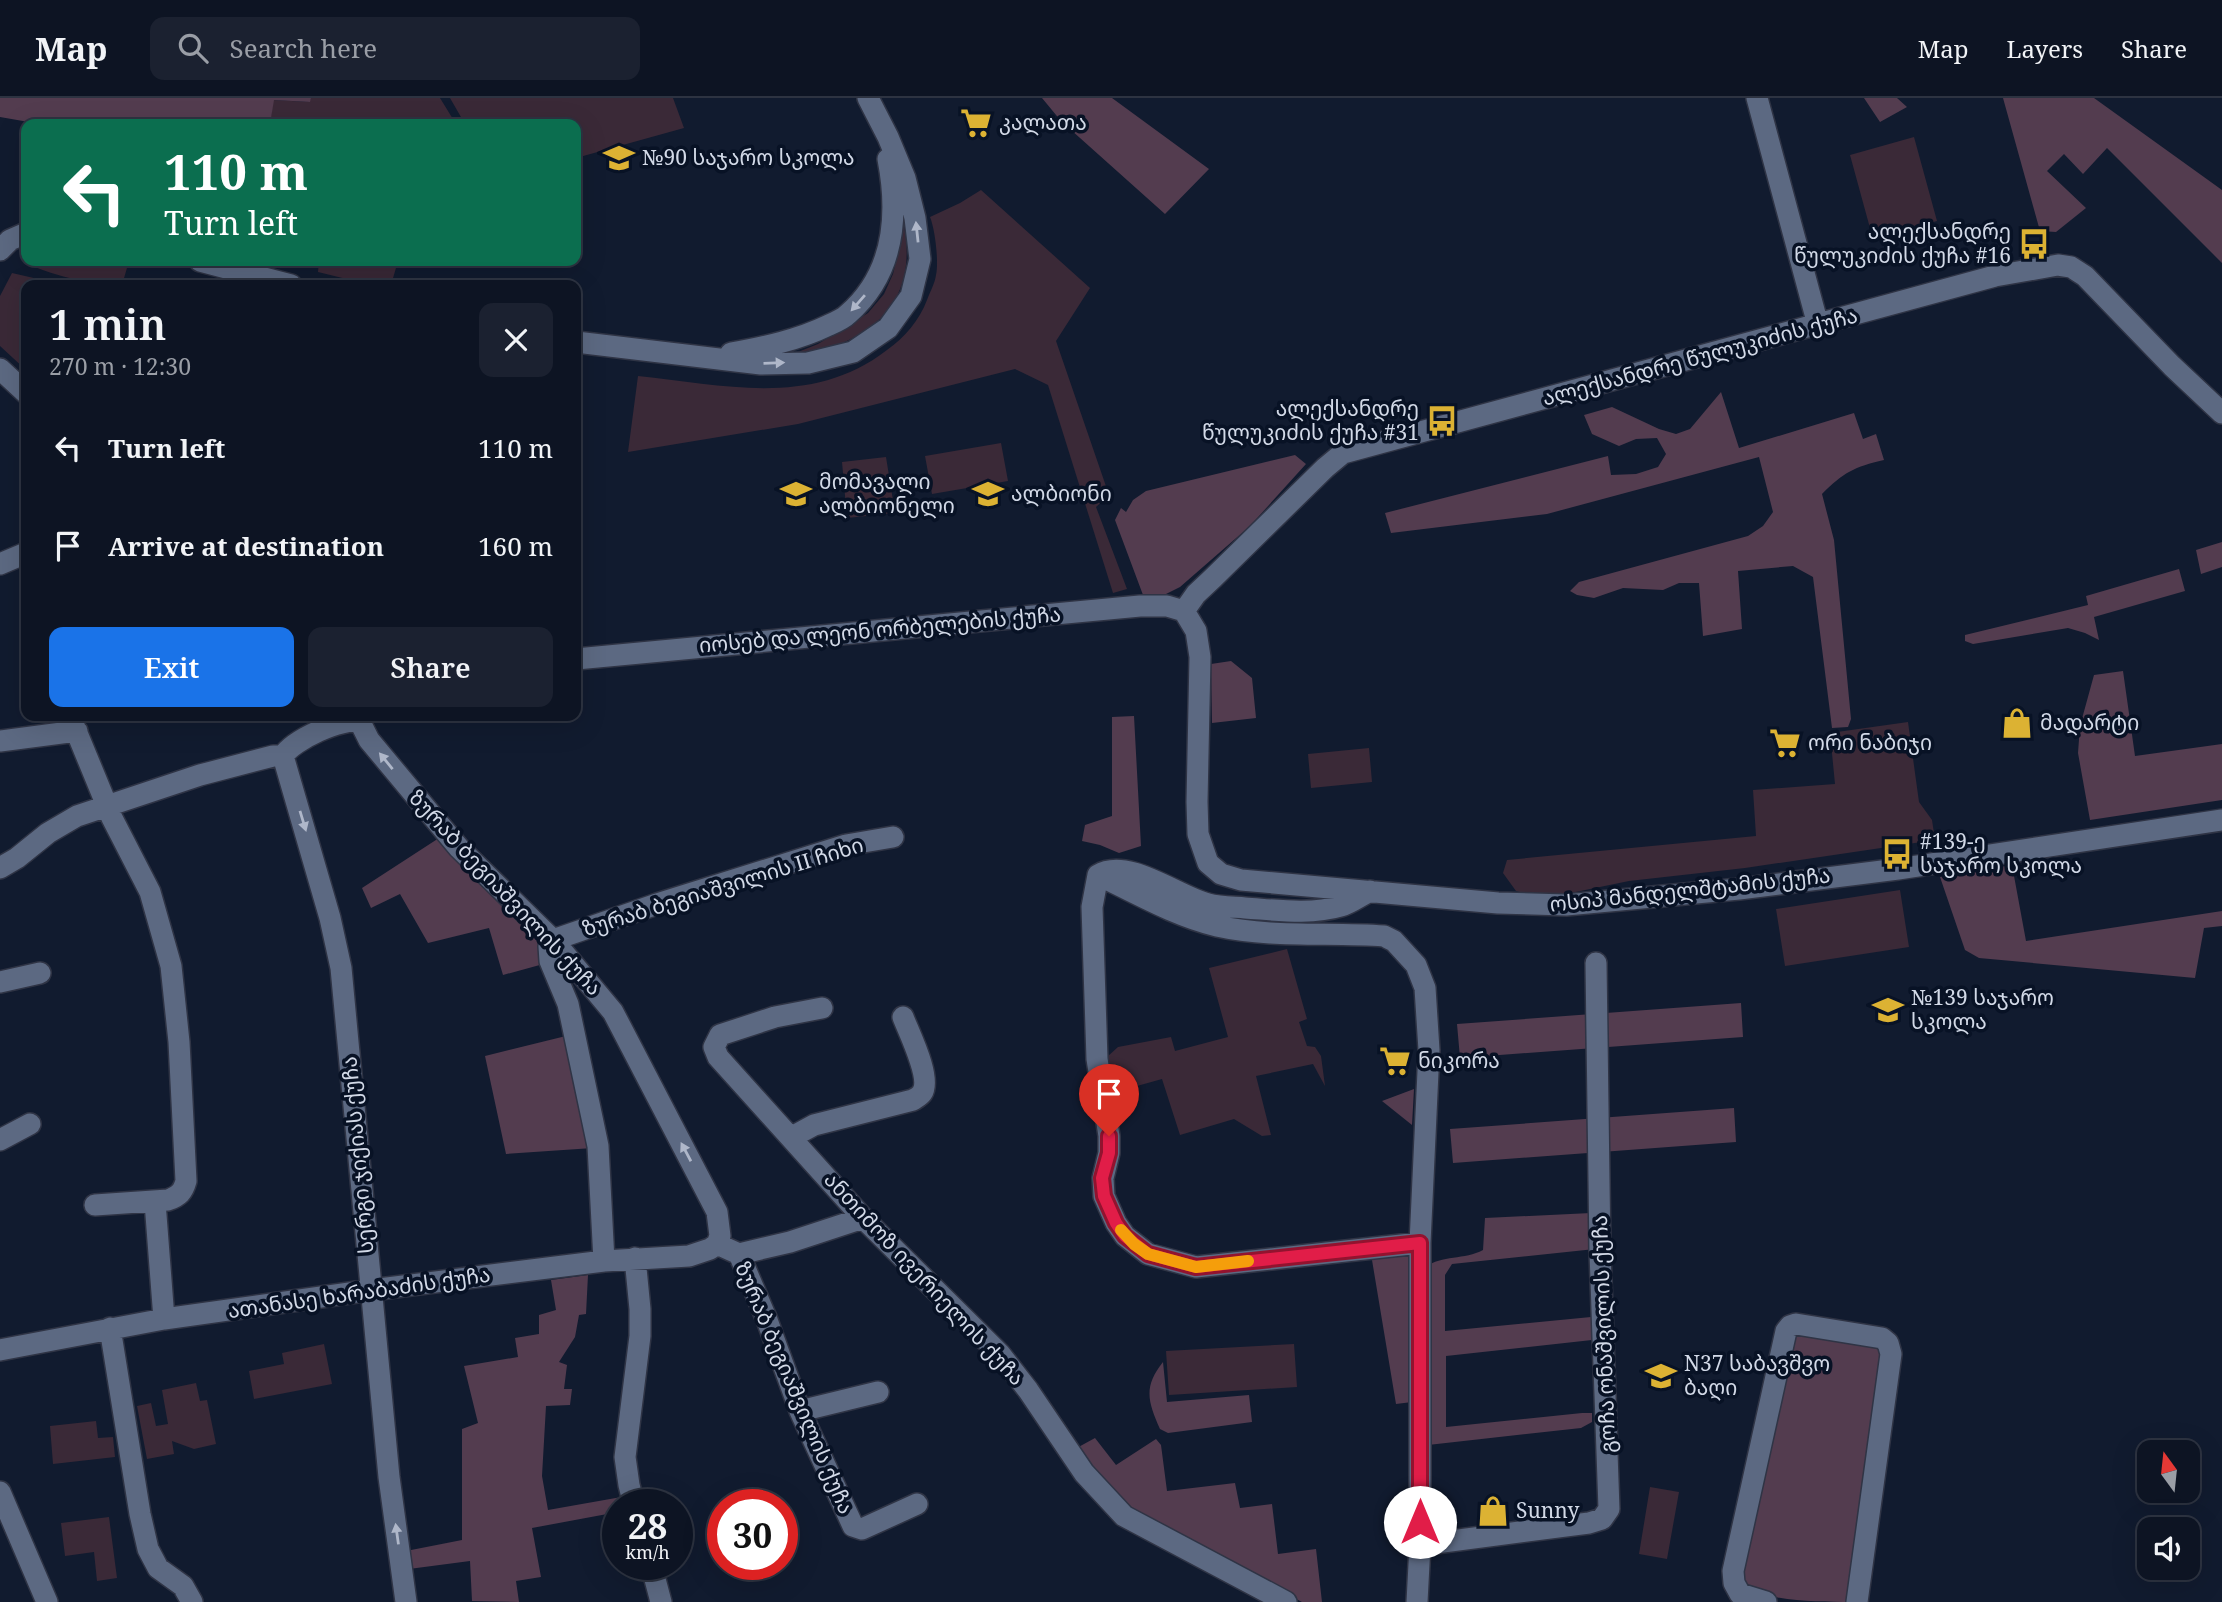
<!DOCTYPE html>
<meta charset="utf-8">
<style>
:root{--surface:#0d1423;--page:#1b2130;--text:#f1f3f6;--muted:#9a9ea6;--line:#2d3341;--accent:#1a73e8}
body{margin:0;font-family:"Noto Serif","Noto Sans Georgian",serif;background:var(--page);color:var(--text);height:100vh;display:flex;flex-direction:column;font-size:26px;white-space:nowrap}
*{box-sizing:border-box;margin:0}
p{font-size:23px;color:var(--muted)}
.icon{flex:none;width:38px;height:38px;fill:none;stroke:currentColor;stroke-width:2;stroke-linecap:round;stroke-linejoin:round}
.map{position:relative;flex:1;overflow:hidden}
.drawer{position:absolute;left:21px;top:182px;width:560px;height:441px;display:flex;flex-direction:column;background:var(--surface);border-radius:14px;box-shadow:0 7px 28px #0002,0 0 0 2px var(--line)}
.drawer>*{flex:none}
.hud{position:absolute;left:21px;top:21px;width:560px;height:147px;border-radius:14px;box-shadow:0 7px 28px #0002,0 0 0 2px var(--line);background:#0b6e4f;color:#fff;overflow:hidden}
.needle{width:46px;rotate:345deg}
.tools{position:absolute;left:2137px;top:1342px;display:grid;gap:14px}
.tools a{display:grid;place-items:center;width:63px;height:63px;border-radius:14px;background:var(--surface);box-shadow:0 7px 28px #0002,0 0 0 2px var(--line);font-size:35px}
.speed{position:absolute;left:602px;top:1391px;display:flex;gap:14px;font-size:35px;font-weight:700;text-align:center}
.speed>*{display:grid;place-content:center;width:91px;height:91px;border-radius:50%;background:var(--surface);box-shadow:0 7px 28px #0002,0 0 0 2px var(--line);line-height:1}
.speed small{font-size:18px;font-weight:400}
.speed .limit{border:10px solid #d22;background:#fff;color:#111}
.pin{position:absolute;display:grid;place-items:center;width:60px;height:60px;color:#fff;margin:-72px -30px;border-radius:50% 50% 50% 0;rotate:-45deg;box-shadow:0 0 7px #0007}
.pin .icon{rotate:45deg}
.me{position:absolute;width:77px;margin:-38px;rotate:0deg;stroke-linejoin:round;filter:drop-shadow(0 0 5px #0008)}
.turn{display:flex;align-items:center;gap:24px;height:147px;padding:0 28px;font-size:32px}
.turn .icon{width:91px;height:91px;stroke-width:2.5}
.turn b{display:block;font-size:49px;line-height:60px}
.round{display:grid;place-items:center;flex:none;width:74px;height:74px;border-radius:14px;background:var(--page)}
.head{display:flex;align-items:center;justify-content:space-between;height:119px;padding:0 28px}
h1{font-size:42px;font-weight:600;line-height:52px}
.cta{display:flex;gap:14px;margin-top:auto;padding:14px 28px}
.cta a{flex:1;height:80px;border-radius:14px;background:var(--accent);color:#fff;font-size:28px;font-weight:600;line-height:80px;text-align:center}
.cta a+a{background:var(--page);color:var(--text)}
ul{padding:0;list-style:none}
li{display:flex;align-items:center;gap:21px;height:98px;padding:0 28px}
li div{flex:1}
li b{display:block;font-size:26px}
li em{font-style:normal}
header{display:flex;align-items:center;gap:42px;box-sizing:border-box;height:98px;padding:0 35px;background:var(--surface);border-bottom:2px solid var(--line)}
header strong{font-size:33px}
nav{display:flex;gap:38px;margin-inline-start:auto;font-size:24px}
.search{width:490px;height:63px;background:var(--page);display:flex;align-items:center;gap:18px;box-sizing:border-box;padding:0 24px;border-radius:14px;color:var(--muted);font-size:26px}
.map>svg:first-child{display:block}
.green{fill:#3a2937}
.forest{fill:#533c4f}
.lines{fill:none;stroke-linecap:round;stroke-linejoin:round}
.minor-casing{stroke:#2f3445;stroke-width:24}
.minor{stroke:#5c6982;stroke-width:21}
.oneway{fill:#afb7c9}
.route-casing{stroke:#92132f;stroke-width:18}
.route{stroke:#e11d48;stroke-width:12}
.slow{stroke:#f59e0b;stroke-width:12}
.labels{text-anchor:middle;stroke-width:7;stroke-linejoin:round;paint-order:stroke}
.poi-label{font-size:21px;fill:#d2d9e7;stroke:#081225;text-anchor:start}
.street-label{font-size:21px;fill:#d2d9e7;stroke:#081225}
</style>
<header>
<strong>Map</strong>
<div class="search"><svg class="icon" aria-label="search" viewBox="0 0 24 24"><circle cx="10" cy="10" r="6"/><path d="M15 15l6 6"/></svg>Search here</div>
<nav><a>Map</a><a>Layers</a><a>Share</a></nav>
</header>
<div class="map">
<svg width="2222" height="1504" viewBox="0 0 2222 1504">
<rect width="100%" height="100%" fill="#111b2f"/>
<path class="green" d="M311,0H440L456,26H270L273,2L309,4Z
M450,0H673L684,30L576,60V26H465Z
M1914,39L1937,123L1873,141L1850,57Z
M981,92L1090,190L1056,243L1109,397L1096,409L1127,491L1113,495L1048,287L1015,271L798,326L628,354L638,278C725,287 812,310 887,252C905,239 919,223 927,202C930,194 935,185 936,177C939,164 935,131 930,119L960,105Z
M903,123C916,182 895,223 840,246C832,249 823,254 814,256C801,258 785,257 771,257L798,254L818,246L868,215L884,196L893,176L899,151V124Z
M26,155V163H129L122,187C95,187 45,177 22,162Z
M319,163H398L391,187H371L318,174Z
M12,175L64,187H26V272L0,248V198Z
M1001,345L1008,383L932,396L925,358Z
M886,359L895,415L847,420L842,364Z
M1908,624L1919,704L1932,722L1935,742L1745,770L1629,783L1561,797L1534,798L1516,793L1503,775L1507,762L1756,738L1753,692L1835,686L1830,635Z
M1369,650L1372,684L1311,690L1308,656Z
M1900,792L1909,849L1785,868L1776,811Z
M1287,851L1307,921L1299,924L1307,948L1315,949L1321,958L1325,988L1313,966L1256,978L1271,1037L1262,1038L1234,1021L1180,1037L1162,981L1112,995L1107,959L1118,949L1171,939L1175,953L1228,939L1209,870Z
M324,1246L332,1286L254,1301L249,1273L284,1266L282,1255Z
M1294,1246L1297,1289L1169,1297L1166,1253Z
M196,1285L200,1303L207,1302L216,1346L194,1351L172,1343L174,1356L147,1361L137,1308L151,1305L156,1328L168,1326L162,1292Z
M96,1323L98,1340L113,1339L115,1359L53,1366L50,1328Z
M1650,1389L1679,1394L1667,1461L1639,1456Z
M109,1419L117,1480L97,1483L94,1454L65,1458L61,1425Z"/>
<path class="forest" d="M0,0H311L310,4L274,2L270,26H40L0,19Z
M1042,0H1112L1209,71L1165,116L1061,23Z
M1864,0H1897L1907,9L1880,24Z
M2003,0H2094L2222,92V165L2107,50L2083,76L2064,56L2047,73L2086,110L2056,134L2040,133Z
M1721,294L1739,350L1854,315L1863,341L1876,336L1884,362C1854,369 1844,374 1822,396L1834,442L1851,621L1848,629L1832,630L1813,479L1793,468L1738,473L1742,531L1703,538L1699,485H1679L1663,492L1623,490L1594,500L1577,497L1570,493L1579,484L1748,438L1763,428L1773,414L1759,359L1547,416L1391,435L1385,415L1608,358L1611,377L1636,376L1658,369L1666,356L1657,340L1636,341L1619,348L1592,336L1584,317L1612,309L1659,331L1676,336L1690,331Z
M1295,357L1306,366L1250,428L1180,489L1158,500L1143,497L1115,422L1121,410L1126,414L1133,402L1146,393Z
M2222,444V469L2201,476L2196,452Z
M2179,471L2185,493L2094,519L2099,542L2085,535L2068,530L1973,546L1965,543V537L2088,507L2086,498Z
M1231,563L1252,580L1256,620L1212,625L1211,566Z
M2123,573L2135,658L2222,646V702L2090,722L2078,655L2080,628L2094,577Z
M1134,618L1141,748L1119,755L1100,747L1082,743L1085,727L1112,718V619Z
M439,740L540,846L547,865L503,877L489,830L428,845L400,796L371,810L362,790Z
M2012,767L2026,843L2222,813V828L2204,830L2195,880L1979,860L1965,852L1940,779Z
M1741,905L1743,939L1460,960L1457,926Z
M570,937L593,1050L506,1056L485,958Z
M1414,991L1412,1027L1382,1003Z
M1734,1010L1736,1044L1453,1065L1450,1031Z
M1591,1115L1595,1151L1452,1166L1445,1177V1233L1591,1219L1592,1242L1446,1258V1329L1582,1315H1592V1324L1581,1330L1428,1347L1426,1169C1441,1157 1465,1162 1483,1152L1485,1120Z
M1371,1156H1415L1412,1304L1396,1306Z
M588,1177L586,1216L579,1217L575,1239L559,1264L567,1267L564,1291H572L570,1307L546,1308L542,1378L548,1412L627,1398L629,1407H618V1414L532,1430L541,1479L516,1483L519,1504L472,1503L470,1463L409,1471L406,1453L462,1442V1331L478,1325L464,1268L518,1259L515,1240L539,1236V1217L556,1212L551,1182Z
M1794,1236L1883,1250L1852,1504C1817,1504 1775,1504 1743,1489L1741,1465Z
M1163,1264L1167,1304L1249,1297L1252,1324L1168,1335L1160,1331C1148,1304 1143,1289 1163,1264Z
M1095,1340L1116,1367L1156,1341L1161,1347L1167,1393L1235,1385L1240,1410L1272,1406L1278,1456L1316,1451L1322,1504H1302L1131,1415L1073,1352Z"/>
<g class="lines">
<defs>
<path id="minor" d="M1757,0L1818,227
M0,152L10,142L26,135
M200,163L291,187
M576,244L761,266L808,265L853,254L888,230L911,198L920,161L915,120L905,80L888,39L868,0
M731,255C765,249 798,242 829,227C836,224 843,221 848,216C894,176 899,118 888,61
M0,271L26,295
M0,466L26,455
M1184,513L1196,533L1200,559L1197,704L1198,736L1208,765L1221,776L1241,782L1498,805L1566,807L1739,791L1898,771L2222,722
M1184,513L1196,496L1213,480L1325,370L1343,355L1995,178L2058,167L2071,169L2085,178L2172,268L2222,315
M576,561L1140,508H1167L1184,513
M70,618L112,720L150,794L171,868L179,944L186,1083C183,1094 179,1098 168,1102L95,1107
M0,643L77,633
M283,658L330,820L341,870L389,1379L406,1504
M0,770L17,760L48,735L77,718L200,677L273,658H283C293,642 342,619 360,624L369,642L459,750L553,842L613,914L717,1114L720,1138L717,1146
M1098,777C1136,795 1175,818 1217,828C1271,840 1329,834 1384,838L1394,843L1416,867L1425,890L1429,952L1420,1145V1447L1417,1504
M1370,793C1360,798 1351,805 1341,808C1311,817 1276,812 1245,810C1233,809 1219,809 1208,806C1177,798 1128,759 1098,777L1092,809L1097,961L1109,1038V1055L1103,1080L1104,1098L1116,1125L1125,1138L1148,1156L1196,1169L1420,1145
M0,884L40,875
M822,910L775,919L720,937L714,949L718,959L863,1120L1000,1256L1028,1292L1084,1375L1124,1418L1286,1504
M792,1039L814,1027L913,1002C916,1000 920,998 922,995C932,980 909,935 903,919
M0,1042L30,1026
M155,1104L164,1221
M717,1146L739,1156L767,1222L800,1313L853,1428L862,1431L917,1406
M739,1156L790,1144L863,1120
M604,1163L598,1048L568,906L550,863L549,848L553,842L657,806L846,747L893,739
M110,1230L140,1416L148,1451L158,1470L183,1488L192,1504
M0,1252L164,1221L371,1192L604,1163L689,1158L710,1151L717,1146
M800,1313L878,1294
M0,1394L47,1504
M634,1407L629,1387L625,1359L640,1238V1211L635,1160
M1420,1447L1589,1425L1602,1421L1609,1411L1600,1154L1596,865
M651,1466L661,1504
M1766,1504L1740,1496L1734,1485L1733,1473L1786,1233L1790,1228L1796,1226L1882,1240L1888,1245L1891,1256L1857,1504"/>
</defs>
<use href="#minor" class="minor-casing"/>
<use href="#minor" class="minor"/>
</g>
<defs><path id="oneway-solid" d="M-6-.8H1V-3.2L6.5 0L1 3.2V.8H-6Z" transform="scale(1.75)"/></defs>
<g class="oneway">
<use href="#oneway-solid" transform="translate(917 134) rotate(-96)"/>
<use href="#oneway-solid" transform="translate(858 205) rotate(131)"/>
<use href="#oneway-solid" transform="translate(774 265) rotate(-2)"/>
<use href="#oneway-solid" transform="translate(386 663) rotate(-129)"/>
<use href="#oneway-solid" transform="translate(303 723) rotate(73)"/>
<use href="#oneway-solid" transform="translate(686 1054) rotate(-118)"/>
<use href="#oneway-solid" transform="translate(397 1436) rotate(-98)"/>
</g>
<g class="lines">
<defs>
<path id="route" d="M1109,1038V1055L1102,1080L1104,1098L1116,1125L1125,1138L1148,1156L1196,1169L1420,1145V1424"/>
</defs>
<use href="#route" class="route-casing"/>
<use href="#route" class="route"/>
<path class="slow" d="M1121,1132L1134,1146L1148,1156L1196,1169L1248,1163"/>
</g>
<defs>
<symbol id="supermarket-bare" viewBox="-9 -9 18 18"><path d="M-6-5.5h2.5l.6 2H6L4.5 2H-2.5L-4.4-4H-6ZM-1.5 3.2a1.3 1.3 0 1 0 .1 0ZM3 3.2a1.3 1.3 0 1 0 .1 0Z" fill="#dcb233" stroke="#081225" stroke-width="2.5" paint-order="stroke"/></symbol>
<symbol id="school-bare" viewBox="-9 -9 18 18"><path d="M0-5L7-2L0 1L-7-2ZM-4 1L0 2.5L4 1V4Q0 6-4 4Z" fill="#dcb233" stroke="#081225" stroke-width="2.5" paint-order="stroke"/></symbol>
<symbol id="bus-bare" viewBox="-9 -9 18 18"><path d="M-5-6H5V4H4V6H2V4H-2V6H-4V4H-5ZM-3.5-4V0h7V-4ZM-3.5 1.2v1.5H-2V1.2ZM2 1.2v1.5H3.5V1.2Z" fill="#dcb233" stroke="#081225" stroke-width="2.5" paint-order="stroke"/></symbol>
<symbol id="shop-bare" viewBox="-9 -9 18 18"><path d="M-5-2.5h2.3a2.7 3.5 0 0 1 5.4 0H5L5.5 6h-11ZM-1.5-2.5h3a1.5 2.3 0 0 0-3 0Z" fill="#dcb233" stroke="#081225" stroke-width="2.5" paint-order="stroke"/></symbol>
</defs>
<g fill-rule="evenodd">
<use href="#supermarket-bare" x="954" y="3" width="44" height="44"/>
<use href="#school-bare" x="597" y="38" width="44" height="44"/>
<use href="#bus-bare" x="2012" y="124" width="44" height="44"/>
<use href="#bus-bare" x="1420" y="301" width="44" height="44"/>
<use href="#school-bare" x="774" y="374" width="44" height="44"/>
<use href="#school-bare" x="966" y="374" width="44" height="44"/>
<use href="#shop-bare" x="1995" y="603" width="44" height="44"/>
<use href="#supermarket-bare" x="1763" y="623" width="44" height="44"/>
<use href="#bus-bare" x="1875" y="734" width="44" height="44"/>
<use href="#school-bare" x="1866" y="890" width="44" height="44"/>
<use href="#supermarket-bare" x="1373" y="941" width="44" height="44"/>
<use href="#school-bare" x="1639" y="1256" width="44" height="44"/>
<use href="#shop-bare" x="1471" y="1391" width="44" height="44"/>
</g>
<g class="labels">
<g class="poi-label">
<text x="999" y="32">კალათა</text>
<text x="642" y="67">№90 საჯარო სკოლა</text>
<text x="2011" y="141" text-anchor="end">ალექსანდრე<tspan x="2011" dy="24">წულუკიძის ქუჩა #16</tspan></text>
<text x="1419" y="318" text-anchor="end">ალექსანდრე<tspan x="1419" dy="24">წულუკიძის ქუჩა #31</tspan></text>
<text x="819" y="391">მომავალი<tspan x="819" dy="24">ალბიონელი</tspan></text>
<text x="1011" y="403">ალბიონი</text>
<text x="2040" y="632">მადარტი</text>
<text x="1808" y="652">ორი ნაბიჯი</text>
<text x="1920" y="751">#139-ე<tspan x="1920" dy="24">საჯარო სკოლა</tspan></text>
<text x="1911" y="907">№139 საჯარო<tspan x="1911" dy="24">სკოლა</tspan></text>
<text x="1418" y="970">ნიკორა</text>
<text x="1684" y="1273">N37 საბავშვო<tspan x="1684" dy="24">ბაღი</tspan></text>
<text x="1516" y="1420">Sunny</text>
</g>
<g class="street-label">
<text transform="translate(1700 259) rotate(-15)" y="7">ალექსანდრე წულუკიძის ქუჩა</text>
<text transform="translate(880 532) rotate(-5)" y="7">იოსებ და ლეონ ორბელების ქუჩა</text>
<text transform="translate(723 789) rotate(-17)" y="7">ზურაბ ბეგიაშვილის II ჩიხი</text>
<text transform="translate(1690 792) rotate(-6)" y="7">ოსიპ მანდელშტამის ქუჩა</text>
<text transform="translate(505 795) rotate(47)" y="7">ზურაბ ბეგიაშვილის ქუჩა</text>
<text transform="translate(358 1057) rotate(-95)" y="7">სერგი ჯიქიას ქუჩა</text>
<text transform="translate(924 1181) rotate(47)" y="7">ანთიმოზ ივერიელის ქუჩა</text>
<text transform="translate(359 1195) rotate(-8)" y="7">ათანასე ხარაბაძის ქუჩა</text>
<text transform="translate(1604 1236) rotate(-92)" y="7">გოჩა ონაშვილის ქუჩა</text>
<text transform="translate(794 1290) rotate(67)" y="7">ზურაბ ბეგიაშვილის ქუჩა</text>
</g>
</g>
</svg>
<div class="tools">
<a><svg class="needle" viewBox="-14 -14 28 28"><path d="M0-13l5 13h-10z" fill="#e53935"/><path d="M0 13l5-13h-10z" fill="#9a9ea6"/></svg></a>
<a><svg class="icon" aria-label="sound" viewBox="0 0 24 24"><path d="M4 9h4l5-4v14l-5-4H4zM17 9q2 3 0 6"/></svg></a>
</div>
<div class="speed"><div>28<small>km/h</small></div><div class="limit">30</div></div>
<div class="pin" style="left:1109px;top:1038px;background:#d93025"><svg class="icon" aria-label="arrive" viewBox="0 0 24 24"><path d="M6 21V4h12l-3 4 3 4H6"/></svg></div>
<svg class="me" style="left:1420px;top:1424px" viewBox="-20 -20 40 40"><circle r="19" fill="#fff"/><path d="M0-13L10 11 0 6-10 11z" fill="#e11d48"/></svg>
<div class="hud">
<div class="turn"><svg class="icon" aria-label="left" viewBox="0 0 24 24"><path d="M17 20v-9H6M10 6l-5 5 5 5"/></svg><div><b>110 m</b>Turn left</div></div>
</div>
<section class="drawer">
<div class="head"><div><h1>1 min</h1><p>270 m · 12:30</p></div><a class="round"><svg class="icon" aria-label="close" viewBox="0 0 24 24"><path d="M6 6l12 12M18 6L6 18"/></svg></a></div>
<ul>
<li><svg class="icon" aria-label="left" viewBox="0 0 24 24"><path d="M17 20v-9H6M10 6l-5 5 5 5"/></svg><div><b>Turn left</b></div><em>110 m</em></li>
<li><svg class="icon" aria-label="arrive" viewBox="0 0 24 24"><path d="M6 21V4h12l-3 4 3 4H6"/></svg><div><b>Arrive at destination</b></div><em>160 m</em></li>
</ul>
<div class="cta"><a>Exit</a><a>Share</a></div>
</section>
</div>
